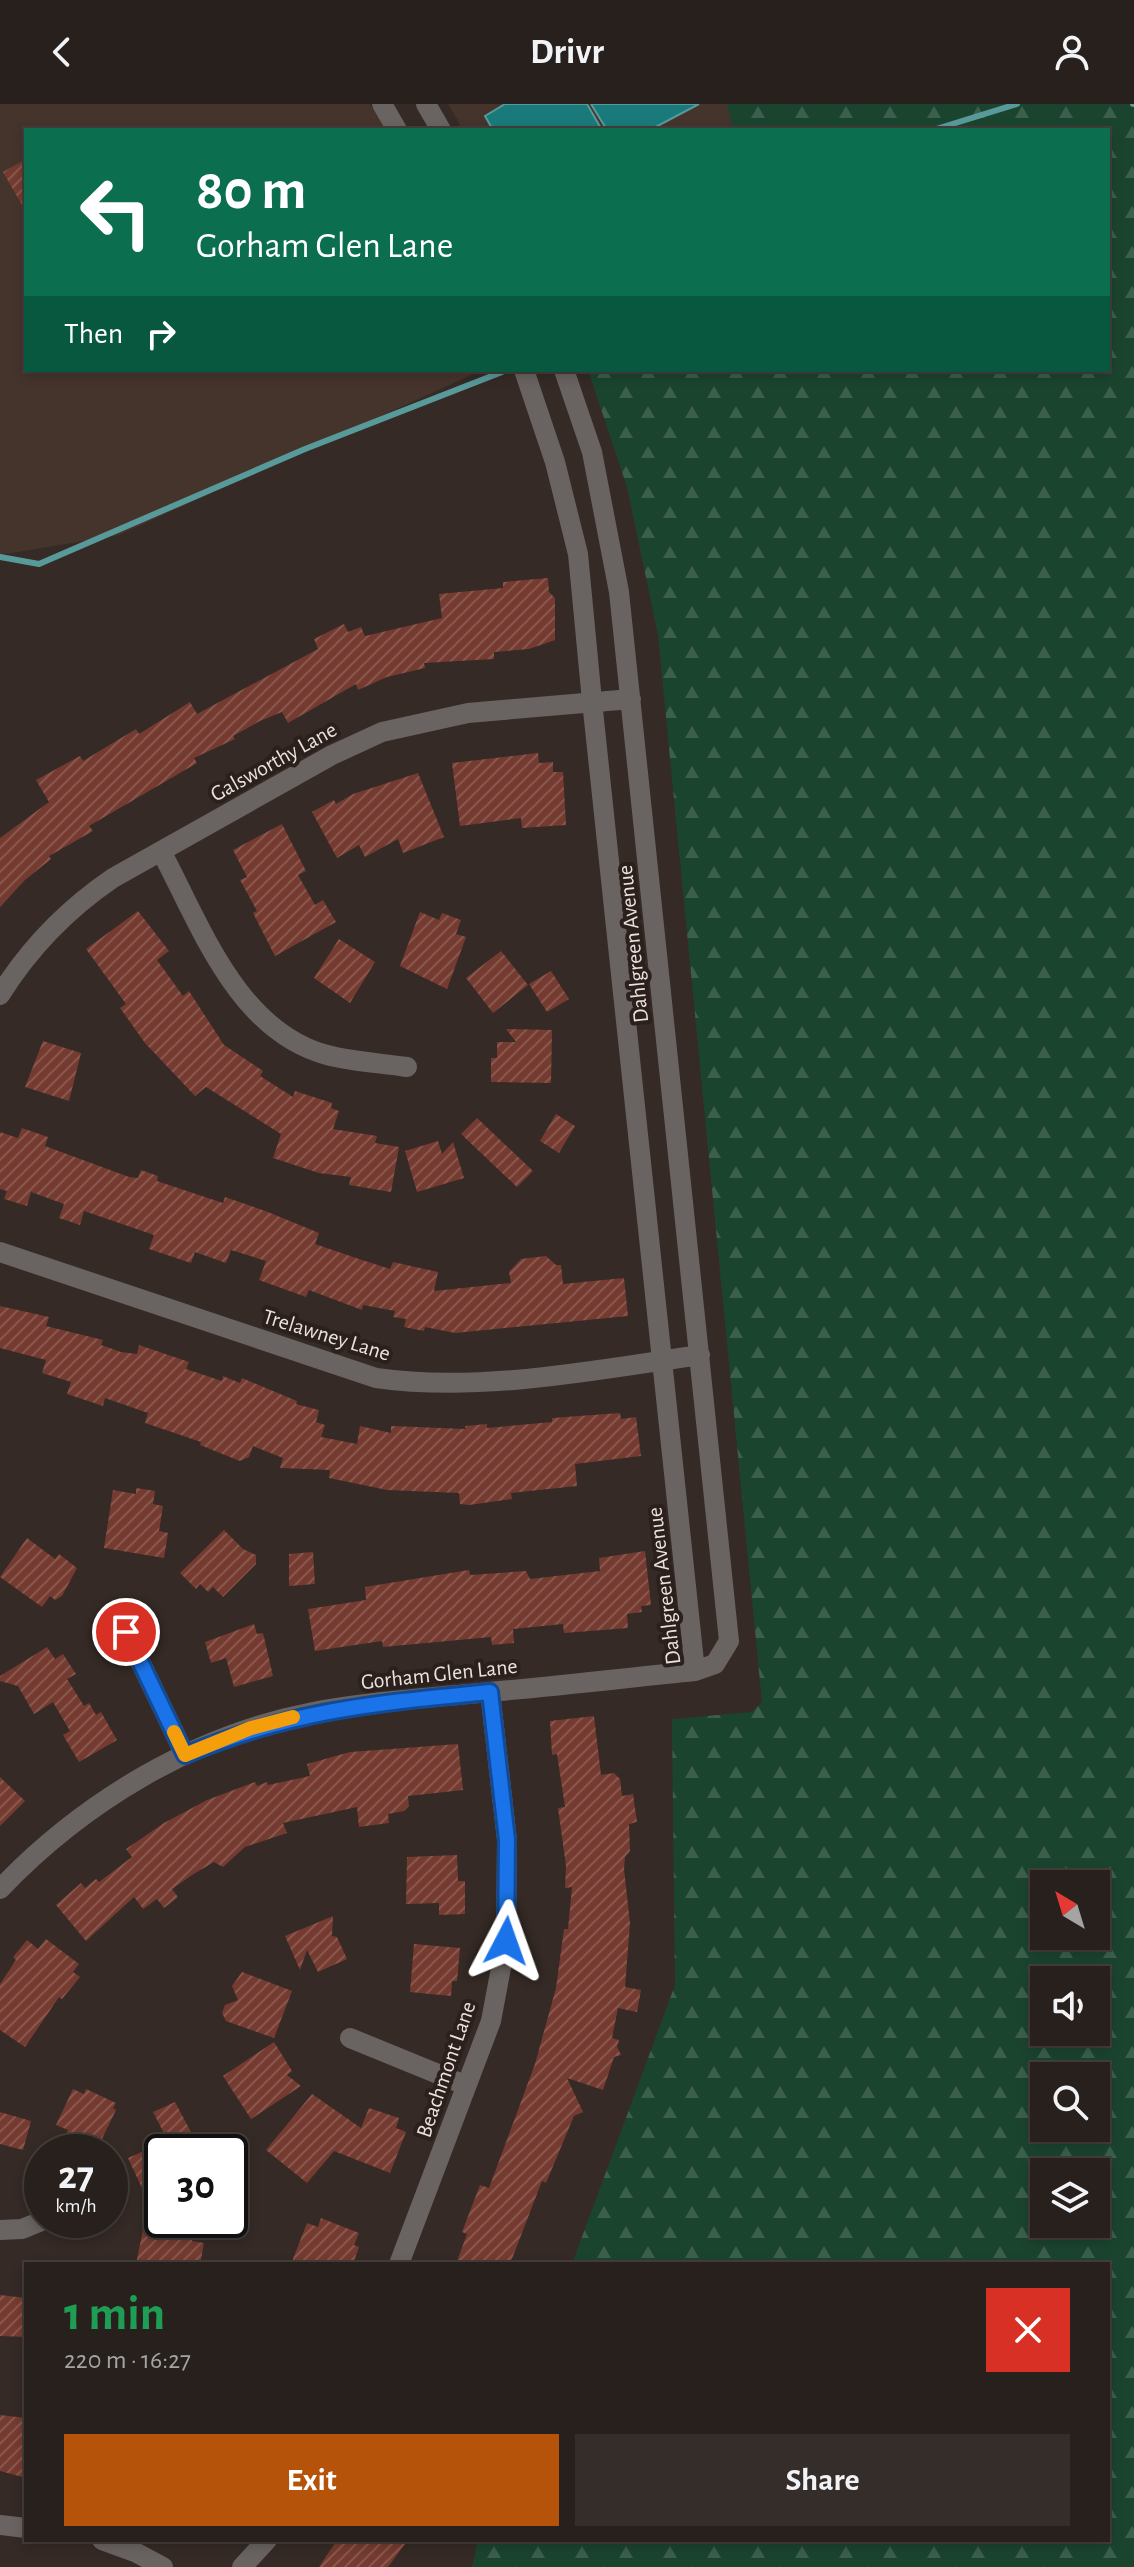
<!DOCTYPE html>
<meta charset="utf-8">
<style>
:root{--surface:#28201c;--page:#342d29;--text:#f1f3f6;--muted:#a5a3a3;--line:#443e3b;--accent:#b45309}
body{margin:0;font-family:"Alegreya Sans",sans-serif;background:var(--page);color:var(--text);height:100vh;display:flex;flex-direction:column;font-size:30px;white-space:nowrap}
*{box-sizing:border-box;margin:0}
p{font-size:26px;color:var(--muted)}
.icon{flex:none;width:44px;height:44px;fill:none;stroke:currentColor;stroke-width:2;stroke-linecap:round;stroke-linejoin:round}
.map{position:relative;flex:1;overflow:hidden}
.details{position:absolute;left:24px;top:2158px;width:1086px;height:280px;display:flex;flex-direction:column;background:var(--surface);border-radius:0px;box-shadow:0 4px 12px #0003,0 0 0 2px var(--line)}
.details>*{flex:none}
.guide{position:absolute;left:24px;top:24px;width:1086px;height:244px;border-radius:0px;box-shadow:0 4px 12px #0003,0 0 0 2px var(--line);background:#0b6e4f;color:#fff;overflow:hidden}
.needle{width:52px;rotate:322deg}
.fabs{position:absolute;left:1030px;top:1766px;display:grid;gap:16px}
.fabs a{display:grid;place-items:center;width:80px;height:80px;border-radius:0px;background:var(--surface);box-shadow:0 4px 12px #0003,0 0 0 2px var(--line);font-size:40px}
.speed{position:absolute;left:24px;top:2030px;display:flex;gap:16px;font-size:40px;font-weight:700;text-align:center}
.speed>*{display:grid;place-content:center;width:104px;height:104px;border-radius:50%;background:var(--surface);box-shadow:0 4px 12px #0003,0 0 0 2px var(--line);line-height:1}
.speed small{font-size:20px;font-weight:400}
.speed .limit{border:4px solid #111;border-radius:12px;background:#fff;color:#111}
.pin{position:absolute;display:grid;place-items:center;width:68px;height:68px;color:#fff;margin:-34px;border:4px solid #fff;border-radius:50%;box-shadow:0 2px 8px #0007}
.me{position:absolute;width:88px;margin:-44px;rotate:4deg;stroke-linejoin:round;filter:drop-shadow(0 0 6px #0008)}
.turn{display:flex;align-items:center;gap:28px;height:168px;padding:0 40px;font-size:36px}
.turn .icon{width:104px;height:104px;stroke-width:2.5}
.turn b{display:block;font-size:56px;line-height:68px}
.then{display:flex;align-items:center;height:76px;padding:0 40px;background:#0003;gap:16px;font-size:30px}
.round{display:grid;place-items:center;flex:none;width:84px;height:84px;border-radius:0px;background:var(--page)}
.head{display:flex;align-items:center;justify-content:space-between;height:136px;padding:0 40px}
h1{font-size:48px;font-weight:600;line-height:60px;color:#1e9e55}
.primary-button{display:flex;gap:16px;margin-top:auto;padding:16px 40px}
.primary-button a{flex:1;height:92px;border-radius:0px;background:var(--accent);color:#fff;font-size:32px;font-weight:600;line-height:92px;text-align:center}
.primary-button a+a{background:var(--page);color:var(--text)}
header{display:flex;justify-content:space-between;align-items:center;height:104px;padding:0 40px;background:var(--surface);font-size:36px;font-weight:600}
.map>svg:first-child{display:block}
.built{fill:#45342c}
.forest{fill:url(#forest-firs);fill-rule:evenodd}
.water{fill:#1a7a7b;stroke:#589999;stroke-width:2}
.lines{fill:none;stroke-linecap:round;stroke-linejoin:round}
.stream{stroke:#589999;stroke-width:6}
.building{fill:url(#building-hatch)}
.minor{stroke:#696361;stroke-width:20}
.route-casing{stroke:#114b97;stroke-width:20}
.route{stroke:#1a73e8;stroke-width:14}
.slow{stroke:#f59e0b;stroke-width:14}
.labels{text-anchor:middle;stroke-width:8;stroke-linejoin:round;paint-order:stroke}
.street-label{font-size:22px;fill:#eae2df;stroke:#2b201b}
</style>
<header><svg class="icon" aria-label="back" viewBox="0 0 24 24"><path d="M15 5l-7 7 7 7"/></svg>Drivr<svg class="icon" aria-label="person" viewBox="0 0 24 24"><circle cx="12" cy="8" r="4"/><path d="M4 21q1-7 8-7t8 7"/></svg></header>
<div class="map">
<svg width="1134" height="2463" viewBox="0 0 1134 2463">
<defs>
<pattern id="forest-firs" width="22" height="20" patternUnits="userSpaceOnUse" patternTransform="scale(2)"><rect width="22" height="20" fill="#1b442f"/><path d="M5 1l3.5 6h-7zM16 11l3.5 6h-7z" fill="#3c5f4d"/></pattern>
<pattern id="building-hatch" width="6" height="6" patternUnits="userSpaceOnUse" patternTransform="scale(2)"><rect width="6" height="6" fill="#753b30"/><path d="M-1 1l2-2M0 6l6-6M5 7l2-2" fill="none" stroke="#89574e"/></pattern>
</defs>
<rect width="100%" height="100%" fill="#352a25"/>
<path class="built" d="M0,0H370L385,26H26V266H501L502,268L480,267L119,431L0,451Z
M448,0H972L951,26H463Z"/>
<path class="forest" d="M727,0H1134V2463H472L478,2436H1108V2160H572L675,1881L672,1615L752,1608L762,1598L658,531L627,383L588,266H1108V26H733ZM1044,1780H1096V1832H1044ZM1044,1876H1096V1928H1044ZM1044,1972H1096V2024H1044ZM1096,2068V2120H1044V2068Z"/>
<path class="water" d="M505,0H587L602,26H493L485,12Z
M591,0H699L650,26H607Z"/>
<g class="lines">
<path class="stream" d="M1133,0H1134
M933,26L1017,0
M0,453L39,460L305,345L502,268"/>
</g>
<path class="building" d="M26,55V108L3,68Z
M548,474L549,488L555,494V536L529,545L494,548V555L424,559L425,564L387,573L358,586L356,580L288,619L282,608L260,617L233,632L235,635L194,654L197,659L89,722L93,727L49,752L51,755L25,776L0,803V734L49,698L36,676L80,652L83,657L136,625L139,630L190,598L197,610L318,545L314,535L344,520L348,528L361,523L365,532L442,514L439,490L503,484V478Z
M538,649L539,659L553,658V668H563L566,721L522,724L521,714L460,722L452,659Z
M418,669L444,733L403,749L398,735L365,753L359,741L337,754L312,708L334,696L336,700L353,690Z
M282,720L306,767L298,771L315,801L323,796L336,818L275,852L253,809L257,807L240,776L247,773L233,746Z
M138,807L169,847L157,856L183,892L189,887L224,941L263,967L260,972L293,993L295,987L332,999L331,1004L339,1007L333,1025L377,1032L375,1039L399,1043L391,1088L349,1081L351,1073L319,1069L273,1054L281,1030L206,983L195,992L145,939L120,904L126,900L86,845Z
M420,808L439,816L442,809L461,816L456,830L466,833L447,885L400,862Z
M339,835L375,858L350,899L314,874Z
M501,847L528,881L493,909L466,874Z
M551,867L569,895L547,908L529,880Z
M506,925L552,926L551,979L491,978V954H497V938H516Z
M43,937L81,949L69,997L25,983Z
M556,1010L575,1022L559,1049L540,1037Z
M477,1014L533,1067L517,1083L461,1030Z
M22,1024L48,1033L45,1042L129,1073L138,1074L141,1066L158,1072L157,1077L223,1099L225,1093L268,1108L319,1129L315,1140L359,1155L390,1165L393,1158L438,1168L434,1187L511,1179L509,1168L521,1155L546,1152L556,1161H561L563,1180L624,1174L628,1212L455,1229L425,1223L424,1227L404,1223L406,1215L393,1213L395,1207L363,1201L362,1206L309,1186L306,1193L259,1176L266,1157L231,1146L226,1159L195,1148L191,1159L149,1145L154,1131L84,1107L80,1121L59,1114L64,1100L31,1088L27,1102L4,1095L7,1087L0,1085V1028L18,1034Z
M438,1037L442,1050L453,1038L464,1074L417,1088L405,1047Z
M0,1202L49,1213L46,1222L103,1236L101,1241L121,1248L137,1250L139,1241L189,1258L186,1265L222,1277L223,1272L240,1279L242,1274L261,1282L297,1297L296,1300L319,1306L316,1318L325,1321L321,1333L357,1340L360,1322L391,1329V1322L466,1325L465,1322L487,1320V1324L552,1318V1314L620,1309L621,1315L636,1313L641,1352L575,1360L577,1382L511,1389L512,1395L469,1401L460,1400L459,1389L387,1386L329,1374L330,1366L280,1364L283,1354L253,1342L249,1353L240,1357L200,1341L201,1338L145,1319L148,1309L105,1294L103,1302L67,1290L71,1278L42,1269L46,1256L0,1244Z
M136,1384L155,1387L153,1400L163,1402L159,1427L168,1429L164,1454L104,1444L113,1386L136,1390Z
M224,1426L243,1445L256,1451V1460L223,1493L213,1483L208,1488L200,1480L196,1485L180,1469Z
M27,1434L55,1455L59,1450L77,1464L62,1492L55,1496L50,1492L42,1503L0,1473Z
M645,1447L651,1501L641,1502L642,1508L627,1510L628,1524L564,1529L563,1520L513,1525L514,1539L492,1541L491,1533L383,1543L382,1537L315,1547L308,1505L366,1496L365,1483L469,1466L470,1471L526,1467L530,1475L600,1467L599,1454Z
M313,1448L315,1480L289,1482V1450Z
M254,1520L257,1530L263,1529L273,1572L234,1583L226,1554L211,1559L205,1538Z
M47,1543L55,1555L63,1550L76,1570L67,1575L84,1602L89,1599L96,1611L101,1608L117,1636L79,1658L63,1631L70,1627L53,1598L34,1610L18,1582L0,1577V1572Z
M594,1612L601,1671L614,1669L620,1675L622,1692L633,1690L637,1718L629,1720L630,1747L625,1753L624,1765L630,1819L625,1883L641,1886L637,1908L618,1904L612,1934L619,1936L617,1943L621,1951L614,1953L603,1986L567,1974L583,2008L574,2012L546,2079L542,2077L510,2160H456L467,2130L462,2128L480,2081L489,2084L535,1960L556,1884L564,1825H568L572,1783L565,1784L566,1762L558,1704L565,1703L557,1650L552,1651L550,1617Z
M458,1640L463,1686L408,1692L409,1702L404,1707L388,1710L389,1719L359,1723L357,1703L283,1719L287,1729L245,1743L223,1763L214,1758L192,1771L172,1785L178,1793L164,1804L157,1795L143,1805L134,1793L86,1837L56,1801L81,1779L85,1784L96,1775L99,1778L132,1753L126,1745L164,1719L207,1696L255,1678L257,1682L267,1678L268,1681L310,1672L307,1660L350,1648Z
M0,1673L25,1697L0,1722Z
M457,1751L458,1777H465V1810L439,1811V1799L406,1800L407,1753Z
M333,1812L332,1832L337,1833L347,1855L318,1868L307,1846L300,1866L285,1832Z
M46,1835L79,1860L73,1868L80,1873L62,1895L59,1893L25,1943L0,1926V1880L16,1856L13,1853L27,1836L38,1845Z
M414,1840L460,1844L457,1877H452L451,1892L410,1888Z
M242,1868L292,1887L274,1934L226,1917L222,1909L225,1901L238,1896L232,1882Z
M274,1938L292,1967L287,1971L301,1982L251,2015L223,1972Z
M73,1985L84,1990L86,1985L116,1999L113,2004L116,2006L99,2041L82,2033L73,2048H59L68,2026L56,2021Z
M312,1990L361,2024L369,2004L399,2014L396,2024L406,2028L390,2069L334,2047L307,2079L266,2046Z
M175,1998L191,2028L168,2037L153,2008Z
M0,2008L31,2017L23,2046L0,2040Z
M162,2039V2089L147,2095L128,2054Z
M321,2114L359,2129L354,2141L359,2143L353,2160H291L307,2119L318,2123Z
M158,2120L194,2128L192,2137L204,2139L200,2160H136L144,2121L159,2124Z
M0,2191L26,2194V2233L0,2232Z
M0,2311L26,2314V2374L0,2367Z
M337,2436H408L388,2463H319Z"/>
<g class="lines">
<path class="minor" d="M382,0L397,26
M426,0L441,26
M524,266L555,358L578,450L592,597L695,1567L715,1560L729,1537L619,488L592,348L564,266
M161,747C200,820 237,927 327,951C353,958 381,959 407,963
M0,891C30,843 66,806 113,774L332,651L382,628L468,609L631,595
M0,1148L376,1274C480,1289 596,1266 700,1251
M126,1528L185,1651
M0,1785C83,1698 194,1631 313,1608C371,1597 431,1594 489,1588C558,1582 626,1574 695,1567
M350,1934L465,1981
M0,2126L22,2125L44,2116
M399,2160L491,1917L506,1837L507,1736L490,1588
M0,2421L26,2424
M102,2436L135,2448L163,2463
M242,2463L267,2436"/>
</g>
<g class="lines">
<defs>
<path id="route" d="M126,1528L185,1651C292,1606 377,1599 490,1588L507,1736L506,1837"/>
</defs>
<use href="#route" class="route-casing"/>
<use href="#route" class="route"/>
<path class="slow" d="M174,1628L185,1651L251,1624L293,1613"/>
</g>
<g class="labels">
<g class="street-label">
<text transform="translate(273 657) rotate(-29)" y="8">Galsworthy Lane</text>
<text transform="translate(632 840) rotate(-96)" y="8">Dahlgreen Avenue</text>
<text transform="translate(327 1230) rotate(17)" y="8">Trelawney Lane</text>
<text transform="translate(663 1482) rotate(-97)" y="8">Dahlgreen Avenue</text>
<text transform="translate(439 1569) rotate(-6)" y="8">Gorham Glen Lane</text>
<text transform="translate(445 1965) rotate(-71)" y="8">Beachmont Lane</text>
</g>
</g>
</svg>
<div class="fabs">
<a><svg class="needle" viewBox="-14 -14 28 28"><path d="M0-13l5 13h-10z" fill="#e53935"/><path d="M0 13l5-13h-10z" fill="#a5a3a3"/></svg></a>
<a><svg class="icon" aria-label="sound" viewBox="0 0 24 24"><path d="M4 9h4l5-4v14l-5-4H4zM17 9q2 3 0 6"/></svg></a>
<a><svg class="icon" aria-label="search" viewBox="0 0 24 24"><circle cx="10" cy="10" r="6"/><path d="M15 15l6 6"/></svg></a>
<a><svg class="icon" aria-label="layers" viewBox="0 0 24 24"><path d="M12 4l9 5-9 5-9-5zM3 14l9 5 9-5"/></svg></a>
</div>
<div class="speed"><div>27<small>km/h</small></div><div class="limit">30</div></div>
<div class="pin" style="left:126px;top:1528px;background:#d93025"><svg class="icon" aria-label="arrive" viewBox="0 0 24 24"><path d="M6 21V4h12l-3 4 3 4H6"/></svg></div>
<svg class="me" style="left:506px;top:1837px" viewBox="-20 -20 40 40"><path d="M0-17L14 15 0 8-14 15z" fill="#1a73e8" stroke="#fff" stroke-width="4"/></svg>
<div class="guide">
<div class="turn"><svg class="icon" aria-label="left" viewBox="0 0 24 24"><path d="M17 20v-9H6M10 6l-5 5 5 5"/></svg><div><b>80 m</b>Gorham Glen Lane</div></div>
<div class="then">Then<svg class="icon" aria-label="right" viewBox="0 0 24 24"><path d="M7 20v-9h11M14 6l5 5-5 5"/></svg></div>
</div>
<section class="details">
<div class="head"><div><h1>1 min</h1><p>220 m · 16:27</p></div><a class="round" style="background:#d93025;color:#fff"><svg class="icon" aria-label="close" viewBox="0 0 24 24"><path d="M6 6l12 12M18 6L6 18"/></svg></a></div>
<div class="primary-button"><a>Exit</a><a>Share</a></div>
</section>
</div>
